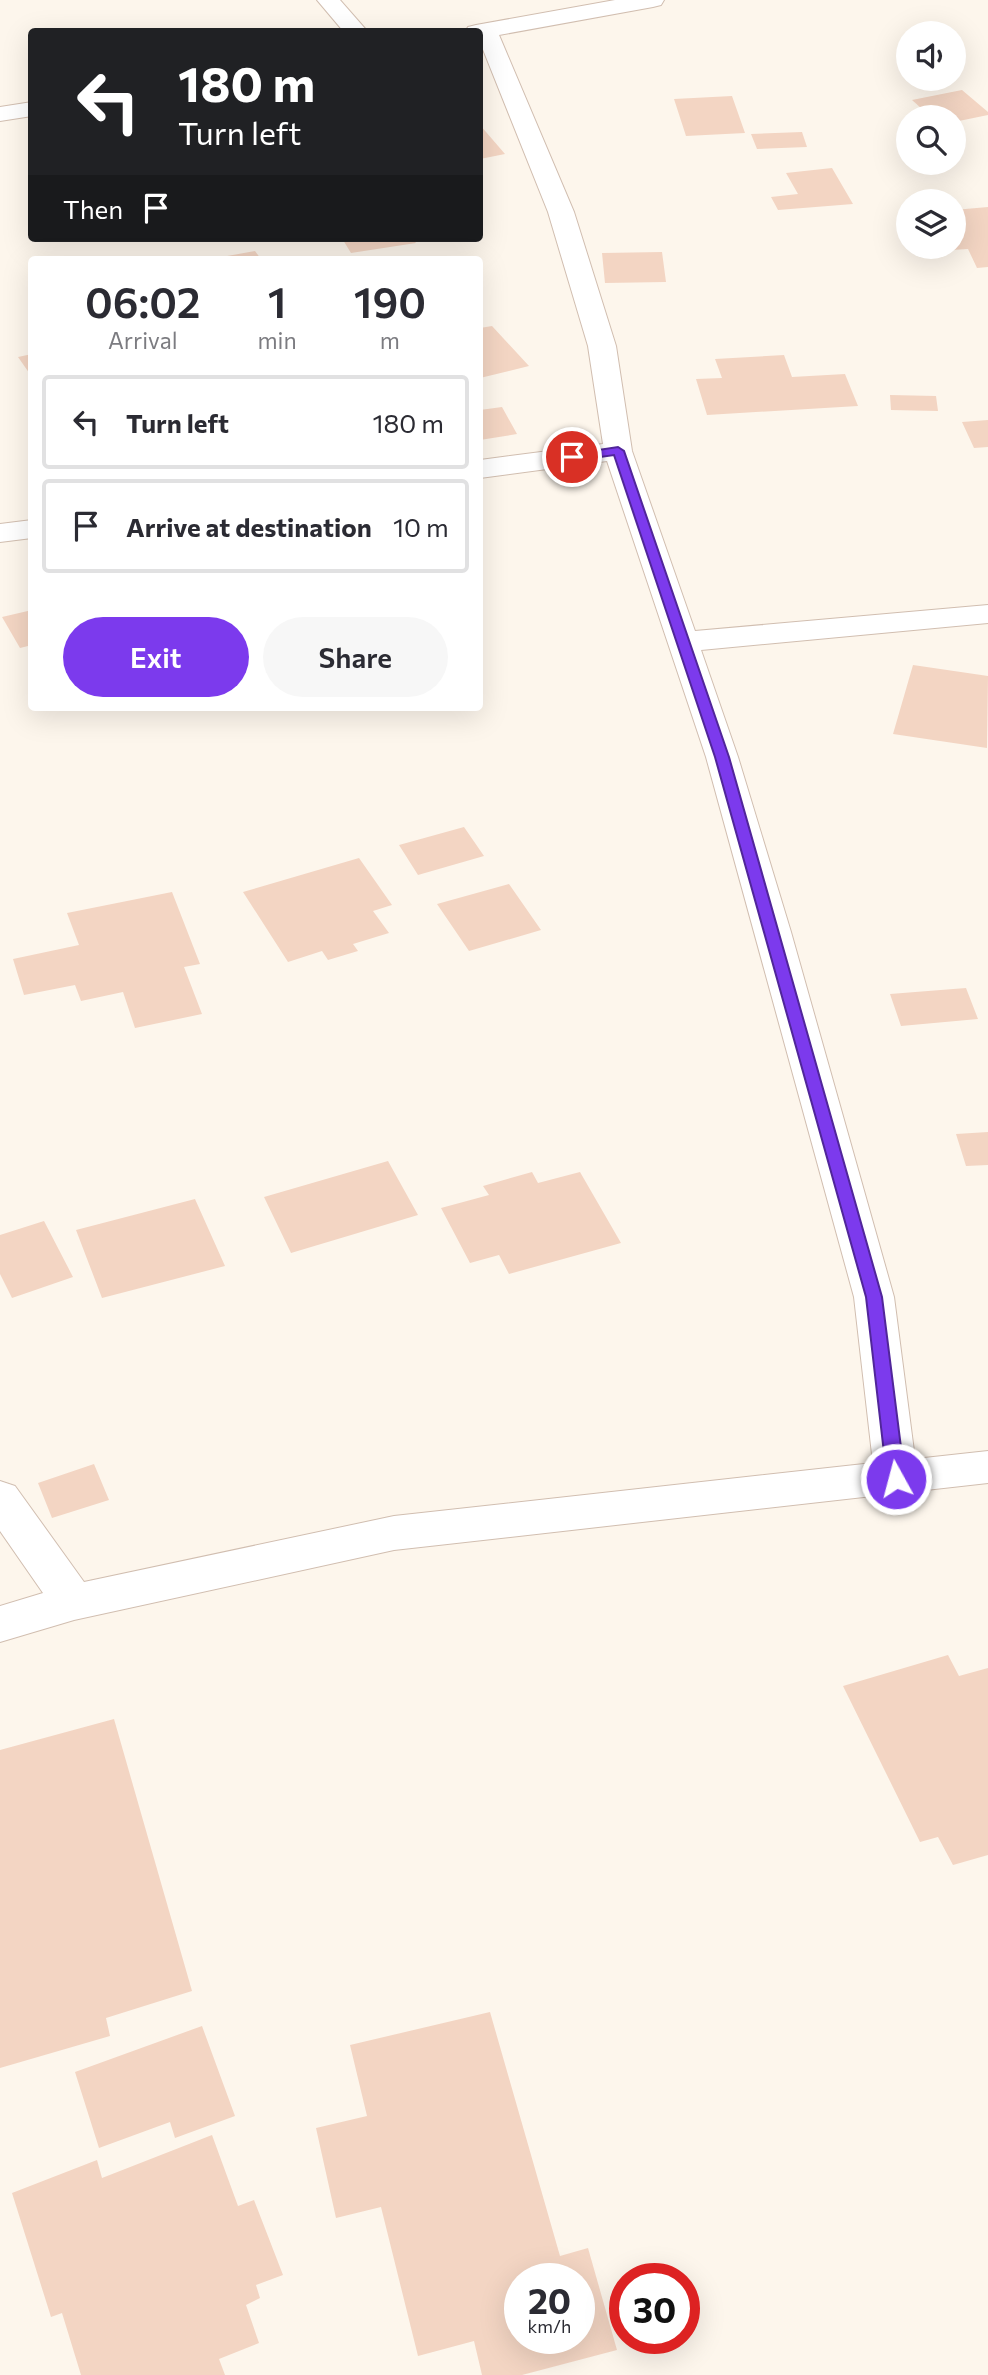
<!DOCTYPE html>
<style>
:root{--surface:#fff;--page:#f7f7f7;--text:#2b2b33;--muted:#7c7c81;--line:#e1e1e2;--accent:#7c3aed}
body{margin:0;font-family:Commissioner,sans-serif;background:var(--page);color:var(--text);height:100vh;display:flex;flex-direction:column;font-size:26px;white-space:nowrap}
*{box-sizing:border-box;margin:0}
p{font-size:23px;color:var(--muted)}
.icon{flex:none;width:38px;height:38px;fill:none;stroke:currentColor;stroke-width:2;stroke-linecap:round;stroke-linejoin:round}
.map{position:relative;flex:1;overflow:hidden}
.sheet{position:absolute;left:28px;top:256px;width:455px;height:455px;display:flex;flex-direction:column;background:var(--surface);border-radius:7px;box-shadow:0 7px 28px #0002}
.sheet>*{flex:none}
.top-card{position:absolute;left:28px;top:28px;width:455px;height:214px;border-radius:7px;box-shadow:0 7px 28px #0002;background:#202124;color:#fff;overflow:hidden}
.controls{position:absolute;left:896px;top:21px;display:grid;gap:14px}
.controls a{display:grid;place-items:center;width:70px;height:70px;border-radius:50%;background:var(--surface);box-shadow:0 7px 28px #0002;font-size:35px}
.speed{position:absolute;left:504px;top:2263px;display:flex;gap:14px;font-size:35px;font-weight:700;text-align:center}
.speed>*{display:grid;place-content:center;width:91px;height:91px;border-radius:50%;background:var(--surface);box-shadow:0 7px 28px #0002;line-height:1}
.speed small{font-size:18px;font-weight:400}
.speed .limit{border:10px solid #d22;background:#fff;color:#111}
.pin{position:absolute;display:grid;place-items:center;width:60px;height:60px;color:#fff;margin:-30px;border:4px solid #fff;border-radius:50%;box-shadow:0 2px 7px #0007}
.me{position:absolute;width:77px;margin:-38px;rotate:353deg;stroke-linejoin:round;filter:drop-shadow(0 0 5px #0008)}
.turn{display:flex;align-items:center;gap:24px;height:147px;padding:0 35px;font-size:32px}
.turn .icon{width:91px;height:91px;stroke-width:2.5}
.turn b{display:block;font-size:49px;line-height:60px}
.then{display:flex;align-items:center;height:66px;padding:0 35px;background:#0003;gap:14px;font-size:26px}
.eta{display:flex;justify-content:space-evenly;align-items:center;height:119px;text-align:center}
.eta b{font-size:42px;font-weight:600;line-height:49px}
.button{display:flex;gap:14px;margin-top:auto;padding:14px 35px}
.button a{flex:1;height:80px;border-radius:42px;background:var(--accent);color:#fff;font-size:28px;font-weight:600;line-height:80px;text-align:center}
.button a+a{background:var(--page);color:var(--text)}
ul{padding:0;list-style:none}
li{display:flex;align-items:center;gap:21px;height:94px;margin:0 14px 10px;padding:0 21px;border:4px solid var(--line);border-radius:7px}
li div{flex:1}
li b{display:block;font-size:26px}
li em{font-style:normal}
.map>svg:first-child{display:block}
.building{fill:#f3d5c3;fill-rule:evenodd}
.lines{fill:none;stroke-linecap:round;stroke-linejoin:round}
.street-casing{stroke:#d1beb0;stroke-width:2}
.street{fill:#fff;fill-rule:evenodd}
.route{fill:#7c3aed;stroke:#51269a;stroke-width:2}
</style>
<div class="map">
<svg width="988" height="2375" viewBox="0 0 988 2375">
<rect width="100%" height="100%" fill="#fdf6ec"/>
<path class="building" d="M962,90L988,112V115L954,122V117H931L912,100Z
M732,96L745,133L686,136L674,99Z
M480,125L505,154L480,159Z
M802,132L807,147L757,149L751,134Z
M832,168L853,204L778,210L771,197L798,194L786,173Z
M988,207V267L977,268L968,249L936,251L934,247H954V210Z
M353,238H412L416,243L351,253L343,240Z
M255,251L261,259H217L216,258Z
M662,252L666,282L605,283L602,253Z
M492,326L529,366L480,378V328Z
M32,354V377L18,357Z
M784,355L792,377L845,374L858,406L707,415L696,379L722,378L715,359Z
M890,395L936,396L938,411L891,410Z
M502,407L517,434L480,440V410Z
M988,420V447L974,448L962,422Z
M32,610V645L20,648L2,617Z
M913,665L988,676L987,748L893,734Z
M464,827L484,856L418,875L399,845Z
M359,858L392,905L373,911L389,933L353,944L358,951L328,960L322,951L288,962L243,892Z
M509,884L541,930L469,951L437,904Z
M172,892L200,964L184,967L202,1014L135,1028L123,992L81,1001L75,985L24,995L13,959L79,945L67,913Z
M966,988L978,1019L901,1026L890,994Z
M988,1132V1165L966,1166L956,1134Z
M388,1161L418,1215L291,1253L264,1197Z
M532,1172L538,1183L580,1172L621,1243L509,1274L499,1255L470,1263L441,1208L489,1195L483,1186Z
M195,1199L225,1266L102,1298L76,1230Z
M44,1221L73,1277L12,1298L0,1274V1235Z
M94,1464L109,1500L52,1518L38,1483Z
M948,1655L959,1676L988,1668V1855L953,1865L938,1837L920,1842L843,1686Z
M114,1719L192,1991L106,2018L110,2036L0,2068V1750Z
M490,2012L560,2256L588,2248L617,2350L522,2375H482L474,2341L418,2356L381,2207L336,2218L316,2128L367,2116L350,2045ZM520,2278H579V2338H520Z
M202,2026L235,2116L175,2138L170,2122L99,2148L75,2072Z
M212,2135L238,2206L254,2200L283,2275L256,2285L260,2298L246,2305L259,2343L219,2359L225,2375H81L62,2313L51,2317L12,2193L97,2160L102,2178Z"/>
<g class="lines">
<defs>
<path id="street" d="M317,0H340L368,32H344Z
M615,0H664L661,5L653,7L499,35L574,212L616,346L632,451L695,631L988,605V623L701,650L738,757L791,932L894,1297L915,1459L988,1451V1483L394,1550L74,1620L0,1642V1606L43,1593L0,1531V1481L15,1486L84,1582L394,1516L873,1463L854,1297L706,757L607,461L480,478V460L603,444L588,346L548,212L480,42V32H465L468,27L476,25Z
M32,102V116L0,121V107Z
M32,520V538L0,542V524Z"/>
</defs>
<use href="#street" class="street-casing"/>
<use href="#street" class="street"/>
</g>
<path class="route" d="M618,447L624,451L729,757L882,1297L905,1479L902,1484H890L887,1479L866,1297L715,757L614,455L572,461L566,457L572,454Z"/>
</svg>
<div class="controls">
<a><svg class="icon" aria-label="sound" viewBox="0 0 24 24"><path d="M4 9h4l5-4v14l-5-4H4zM17 9q2 3 0 6"/></svg></a>
<a><svg class="icon" aria-label="search" viewBox="0 0 24 24"><circle cx="10" cy="10" r="6"/><path d="M15 15l6 6"/></svg></a>
<a><svg class="icon" aria-label="layers" viewBox="0 0 24 24"><path d="M12 4l9 5-9 5-9-5zM3 14l9 5 9-5"/></svg></a>
</div>
<div class="speed"><div>20<small>km/h</small></div><div class="limit">30</div></div>
<div class="pin" style="left:572px;top:457px;background:#d93025"><svg class="icon" aria-label="arrive" viewBox="0 0 24 24"><path d="M6 21V4h12l-3 4 3 4H6"/></svg></div>
<svg class="me" style="left:896px;top:1479px" viewBox="-20 -20 40 40"><circle r="17" fill="#7c3aed" stroke="#fff" stroke-width="3"/><path d="M0-11L8 9 0 5-8 9z" fill="#fff"/></svg>
<div class="top-card">
<div class="turn"><svg class="icon" aria-label="left" viewBox="0 0 24 24"><path d="M17 20v-9H6M10 6l-5 5 5 5"/></svg><div><b>180 m</b>Turn left</div></div>
<div class="then">Then<svg class="icon" aria-label="arrive" viewBox="0 0 24 24"><path d="M6 21V4h12l-3 4 3 4H6"/></svg></div>
</div>
<section class="sheet">
<div class="eta">
<div><b>06:02</b><p>Arrival</p></div>
<div><b>1</b><p>min</p></div>
<div><b>190</b><p>m</p></div>
</div>
<ul>
<li><svg class="icon" aria-label="left" viewBox="0 0 24 24"><path d="M17 20v-9H6M10 6l-5 5 5 5"/></svg><div><b>Turn left</b></div><em>180 m</em></li>
<li><svg class="icon" aria-label="arrive" viewBox="0 0 24 24"><path d="M6 21V4h12l-3 4 3 4H6"/></svg><div><b>Arrive at destination</b></div><em>10 m</em></li>
</ul>
<div class="button"><a>Exit</a><a>Share</a></div>
</section>
</div>
